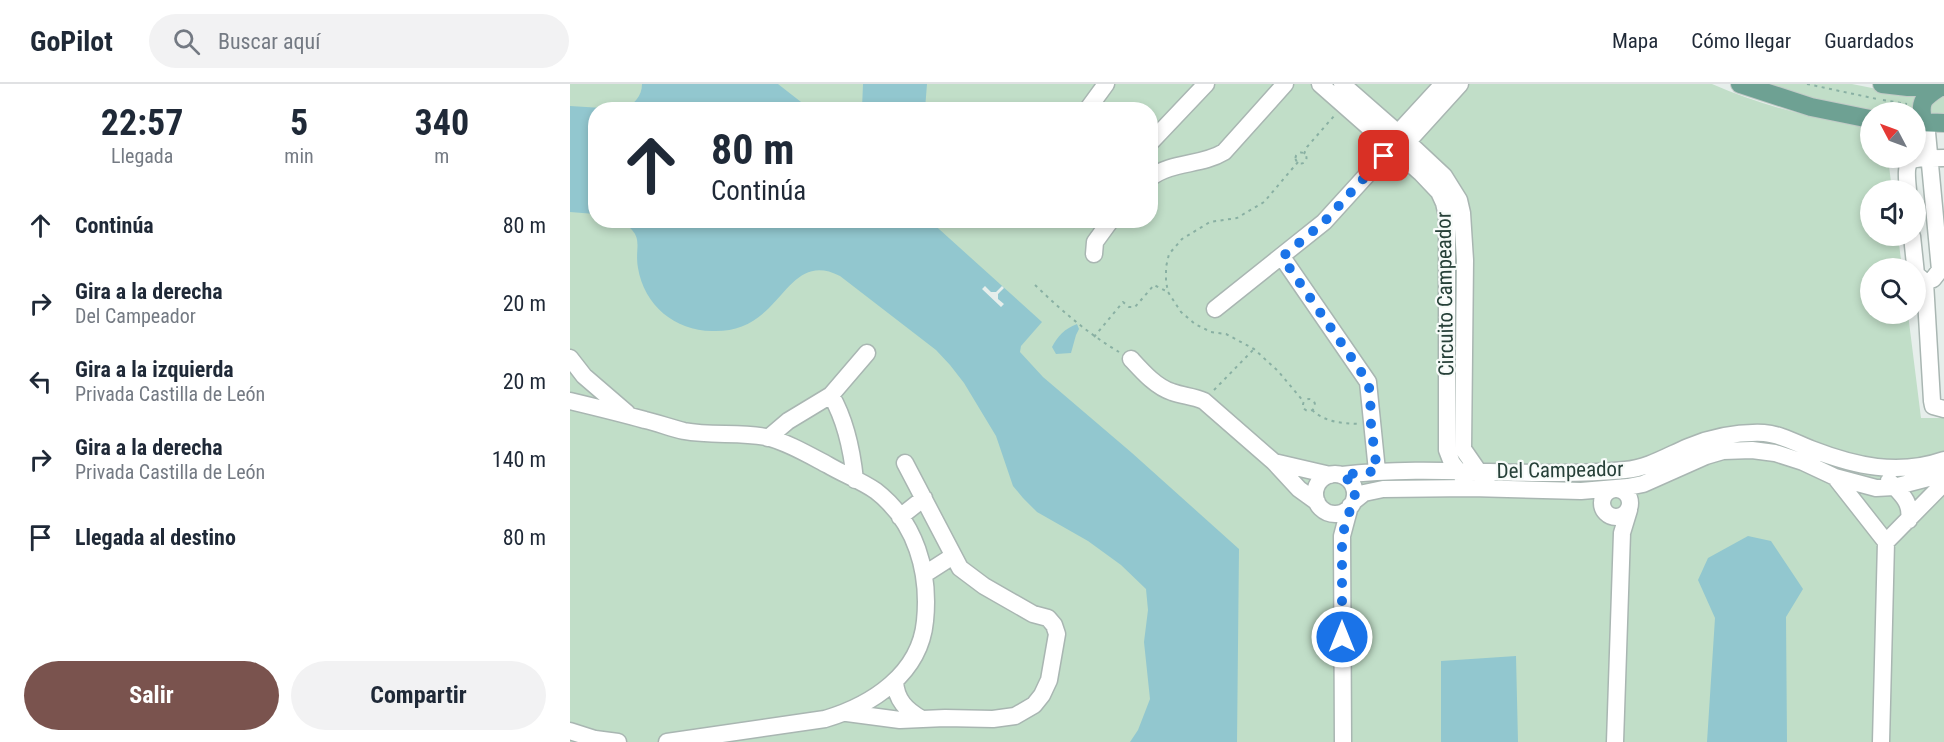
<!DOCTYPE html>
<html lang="es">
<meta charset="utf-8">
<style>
:root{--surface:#fff;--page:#f2f2f3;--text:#1f2937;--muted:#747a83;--line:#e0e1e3;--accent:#7a534e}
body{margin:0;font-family:"Roboto Condensed",sans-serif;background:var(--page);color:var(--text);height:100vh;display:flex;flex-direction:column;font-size:22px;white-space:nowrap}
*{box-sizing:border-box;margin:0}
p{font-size:20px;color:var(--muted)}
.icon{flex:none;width:33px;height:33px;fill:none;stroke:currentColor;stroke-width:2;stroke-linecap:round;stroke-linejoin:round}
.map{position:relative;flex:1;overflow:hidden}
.panel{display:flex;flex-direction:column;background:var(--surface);width:570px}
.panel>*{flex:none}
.hud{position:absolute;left:18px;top:18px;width:570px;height:126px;border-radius:24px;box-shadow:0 3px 9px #0003;background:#fff;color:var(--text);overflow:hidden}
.needle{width:39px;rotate:311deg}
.fabs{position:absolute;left:1290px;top:18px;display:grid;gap:12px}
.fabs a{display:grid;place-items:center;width:66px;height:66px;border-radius:50%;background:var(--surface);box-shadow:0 3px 9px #0003;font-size:30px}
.pin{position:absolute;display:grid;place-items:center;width:51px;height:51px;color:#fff;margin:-26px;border-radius:12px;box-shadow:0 3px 9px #0006}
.me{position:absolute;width:66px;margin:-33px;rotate:0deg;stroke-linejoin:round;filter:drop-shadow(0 0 4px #0008)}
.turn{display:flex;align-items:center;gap:21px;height:126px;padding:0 24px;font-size:27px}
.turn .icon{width:78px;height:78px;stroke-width:2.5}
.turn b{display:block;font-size:42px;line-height:51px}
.eta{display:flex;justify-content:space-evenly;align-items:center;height:102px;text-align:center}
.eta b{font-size:36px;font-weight:700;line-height:42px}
.button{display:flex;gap:12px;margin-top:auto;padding:12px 24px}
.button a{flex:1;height:69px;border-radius:36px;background:var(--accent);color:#fff;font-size:24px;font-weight:700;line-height:69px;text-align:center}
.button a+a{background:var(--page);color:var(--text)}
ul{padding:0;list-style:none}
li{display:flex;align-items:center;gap:18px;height:78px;padding:0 24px}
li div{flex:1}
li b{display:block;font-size:22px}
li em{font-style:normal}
header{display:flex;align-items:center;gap:36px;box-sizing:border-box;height:84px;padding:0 30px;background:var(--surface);border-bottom:2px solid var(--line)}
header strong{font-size:28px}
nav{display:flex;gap:33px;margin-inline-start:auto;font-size:21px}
.search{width:420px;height:54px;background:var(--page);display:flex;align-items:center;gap:15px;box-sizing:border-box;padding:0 21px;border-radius:33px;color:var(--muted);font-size:22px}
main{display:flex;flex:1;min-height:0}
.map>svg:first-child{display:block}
.green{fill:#c1dec8;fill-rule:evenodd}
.water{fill:#92c7cf}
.pier{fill:#e6eeeb}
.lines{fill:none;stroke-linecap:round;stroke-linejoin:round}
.minor-casing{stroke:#a9b6b2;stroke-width:19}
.major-casing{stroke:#c2cac7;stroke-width:20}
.path{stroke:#89b0a3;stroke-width:2;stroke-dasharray:3 4.5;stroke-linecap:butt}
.minor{stroke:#fff;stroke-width:16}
.major{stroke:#6ea193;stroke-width:18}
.route{stroke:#1a73e8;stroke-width:10;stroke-dasharray:0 18}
.labels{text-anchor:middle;stroke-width:4.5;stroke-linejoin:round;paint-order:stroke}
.street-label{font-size:21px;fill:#264038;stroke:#f7fbf9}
</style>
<header>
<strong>GoPilot</strong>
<div class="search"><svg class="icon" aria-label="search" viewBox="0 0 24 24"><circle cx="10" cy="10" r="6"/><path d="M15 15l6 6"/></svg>Buscar aquí</div>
<nav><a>Mapa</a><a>Cómo llegar</a><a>Guardados</a></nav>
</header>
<main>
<section class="panel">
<div class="eta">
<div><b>22:57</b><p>Llegada</p></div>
<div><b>5</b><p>min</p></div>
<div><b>340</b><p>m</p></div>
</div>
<ul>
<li><svg class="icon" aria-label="ahead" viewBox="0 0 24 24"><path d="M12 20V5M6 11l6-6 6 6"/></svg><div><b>Continúa</b></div><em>80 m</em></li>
<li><svg class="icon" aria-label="right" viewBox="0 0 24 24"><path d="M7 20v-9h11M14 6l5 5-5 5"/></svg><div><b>Gira a la derecha</b><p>Del Campeador</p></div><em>20 m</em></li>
<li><svg class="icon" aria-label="left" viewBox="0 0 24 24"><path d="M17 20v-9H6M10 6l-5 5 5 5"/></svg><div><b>Gira a la izquierda</b><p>Privada Castilla de León</p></div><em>20 m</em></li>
<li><svg class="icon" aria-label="right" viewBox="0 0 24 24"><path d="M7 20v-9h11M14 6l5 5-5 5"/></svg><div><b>Gira a la derecha</b><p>Privada Castilla de León</p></div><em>140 m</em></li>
<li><svg class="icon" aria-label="arrive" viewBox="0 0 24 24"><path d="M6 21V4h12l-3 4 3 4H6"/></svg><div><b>Llegada al destino</b></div><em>80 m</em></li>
</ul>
<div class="button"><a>Salir</a><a>Compartir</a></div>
</section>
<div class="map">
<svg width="1374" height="658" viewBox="0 0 1374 658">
<rect width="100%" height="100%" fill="#e6eeeb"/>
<path class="green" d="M0,0H1142C1193,22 1246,35 1300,44V74H1318L1322,106H1300V152H1328L1332,184H1300V230H1338L1351,334H1374V658H0ZM26,26H580V136H26Z
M1194,0H1282L1322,8L1374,11V34L1346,28H1309L1278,25Z"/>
<path class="water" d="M72,0H208L240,25L54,26C64,19 72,13 72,0Z
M293,0H357L355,25H292Z
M0,22L48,25L26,26L25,130L0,128Z
M359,136L472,238L451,262L450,268L473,293L562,369L669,465L667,658H560L568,646L580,615L574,558L578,526L576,505L551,481L518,457L467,428L453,414L443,402L426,352L394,299L380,281L366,266L270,192C235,174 221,202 199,224C183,240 165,248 142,247C105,247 74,221 68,184C64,161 76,153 51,137Z
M507,240L509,245L506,251L501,269L486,270L482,263C488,252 494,245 507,240Z
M1178,452L1201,457L1233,505L1216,533L1217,658H1137L1145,534L1128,496L1138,474Z
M946,572L948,658H871V577Z"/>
<path class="pier" d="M415,202L421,208H426L432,202L434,204L428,210V215L434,220L431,223L412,205Z"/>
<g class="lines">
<defs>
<path id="minor" d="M750,0L851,89L869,108L874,119L877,132V366L882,379L893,393
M772,0L828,49L873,0
M517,26L536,0
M1356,38L1370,186L1363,195L1355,198L1362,317L1363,322L1374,325
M580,59L636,0
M831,65L890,0
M580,94C602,77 631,82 654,68L715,0
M1338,106C1334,69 1340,75 1374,74
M1342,152L1346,190L1355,198
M524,170L525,158L541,136
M712,173L798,298L807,387
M645,225L754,138L814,72L818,60L828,49L874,92L889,116L892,129L895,176L893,365L920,404
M0,274L14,292L57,329
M561,275C572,287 586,303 602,308C613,312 623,312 634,317L704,378L729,405L747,418
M261,311C276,337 282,366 285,396
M0,317C25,323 50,329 75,336C88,339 101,344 114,347C141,352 169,348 196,353C217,358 239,371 258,381C273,390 292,397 306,407C346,438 360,488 355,537C350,590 302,621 255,635L97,658
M198,354L218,337L261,311L297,269
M704,378L760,391
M745 410a20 20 0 1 1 40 0a20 20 0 1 1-40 0Z
M772,391C866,380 961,395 1055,386C1078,384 1097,372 1118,363C1142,353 1168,348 1194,349C1210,350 1226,359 1241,365C1285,382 1328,392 1374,376
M1265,393L1316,458
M1319,397C1331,410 1342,418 1339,436
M1032 419a14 14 0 1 1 28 0a14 14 0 1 1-28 0Z
M784,417L794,409L813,405L901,404L1011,407L1058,403L1073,400L1136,372L1153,367L1182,366L1205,369L1233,378L1265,393L1306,404L1324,403L1374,390
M330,433L354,414
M1316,458L1374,399
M355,490L383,472
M325,597C326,616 336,626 352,635
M277,629L330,636L375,634L423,635L445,632L464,621L472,611L479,596L487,550L484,541L478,534L463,530L414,502L390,484L335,379
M0,647L25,655L48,658
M773,658L772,452L780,422
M1045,658L1052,449L1059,426
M1311,658L1316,458"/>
<path id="major" d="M1170,0L1241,23L1300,35
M1312,0L1338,3H1374
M1346,38L1374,39
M1353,38C1349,17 1353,14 1370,3"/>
</defs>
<use href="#minor" class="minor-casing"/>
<use href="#major" class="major-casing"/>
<path class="path" d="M1237,0L1307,15
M1313,16L1337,20
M725.5 74a5.5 5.5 0 1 1 11 0a5.5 5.5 0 1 1-11 0Z
M734,70L737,63L764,32
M728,78L694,118L667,134L640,138L612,155L599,170L596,183V197L598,208L611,228L625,240L641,248L656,250L684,265L708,287L734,318
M465,201C491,226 517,249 549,268
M524,253L553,218L559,223H565L584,201L598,208
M644,306L684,265
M733 321a6 6 0 1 1 12 0a6 6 0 1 1-12 0Z
M742,326C756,339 772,339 790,340"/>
<use href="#minor" class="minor"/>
<use href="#major" class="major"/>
</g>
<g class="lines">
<path class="route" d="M772,553V452L785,410L782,399L772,391L807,387L801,341L800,306L794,292L712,173L754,138L814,72"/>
</g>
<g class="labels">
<g class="street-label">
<text transform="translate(875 210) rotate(-91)" y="7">Circuito Campeador</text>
<text transform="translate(990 386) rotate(-1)" y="7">Del Campeador</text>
</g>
</g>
</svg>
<div class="fabs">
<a><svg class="needle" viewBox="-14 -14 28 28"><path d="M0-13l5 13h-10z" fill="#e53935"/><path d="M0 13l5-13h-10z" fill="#747a83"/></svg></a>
<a><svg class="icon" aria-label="sound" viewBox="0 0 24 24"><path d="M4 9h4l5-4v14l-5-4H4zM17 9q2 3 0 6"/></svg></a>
<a><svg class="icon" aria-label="search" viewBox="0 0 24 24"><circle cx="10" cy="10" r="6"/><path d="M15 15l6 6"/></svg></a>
</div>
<div class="pin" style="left:814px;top:72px;background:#d93025"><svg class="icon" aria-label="arrive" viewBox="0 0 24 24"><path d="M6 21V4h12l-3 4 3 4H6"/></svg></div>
<svg class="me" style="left:772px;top:553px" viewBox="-20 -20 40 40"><circle r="17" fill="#1a73e8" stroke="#fff" stroke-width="3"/><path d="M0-11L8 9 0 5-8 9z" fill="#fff"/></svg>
<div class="hud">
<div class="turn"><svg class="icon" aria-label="ahead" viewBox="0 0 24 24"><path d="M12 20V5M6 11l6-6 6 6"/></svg><div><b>80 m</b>Continúa</div></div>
</div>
</div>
</main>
